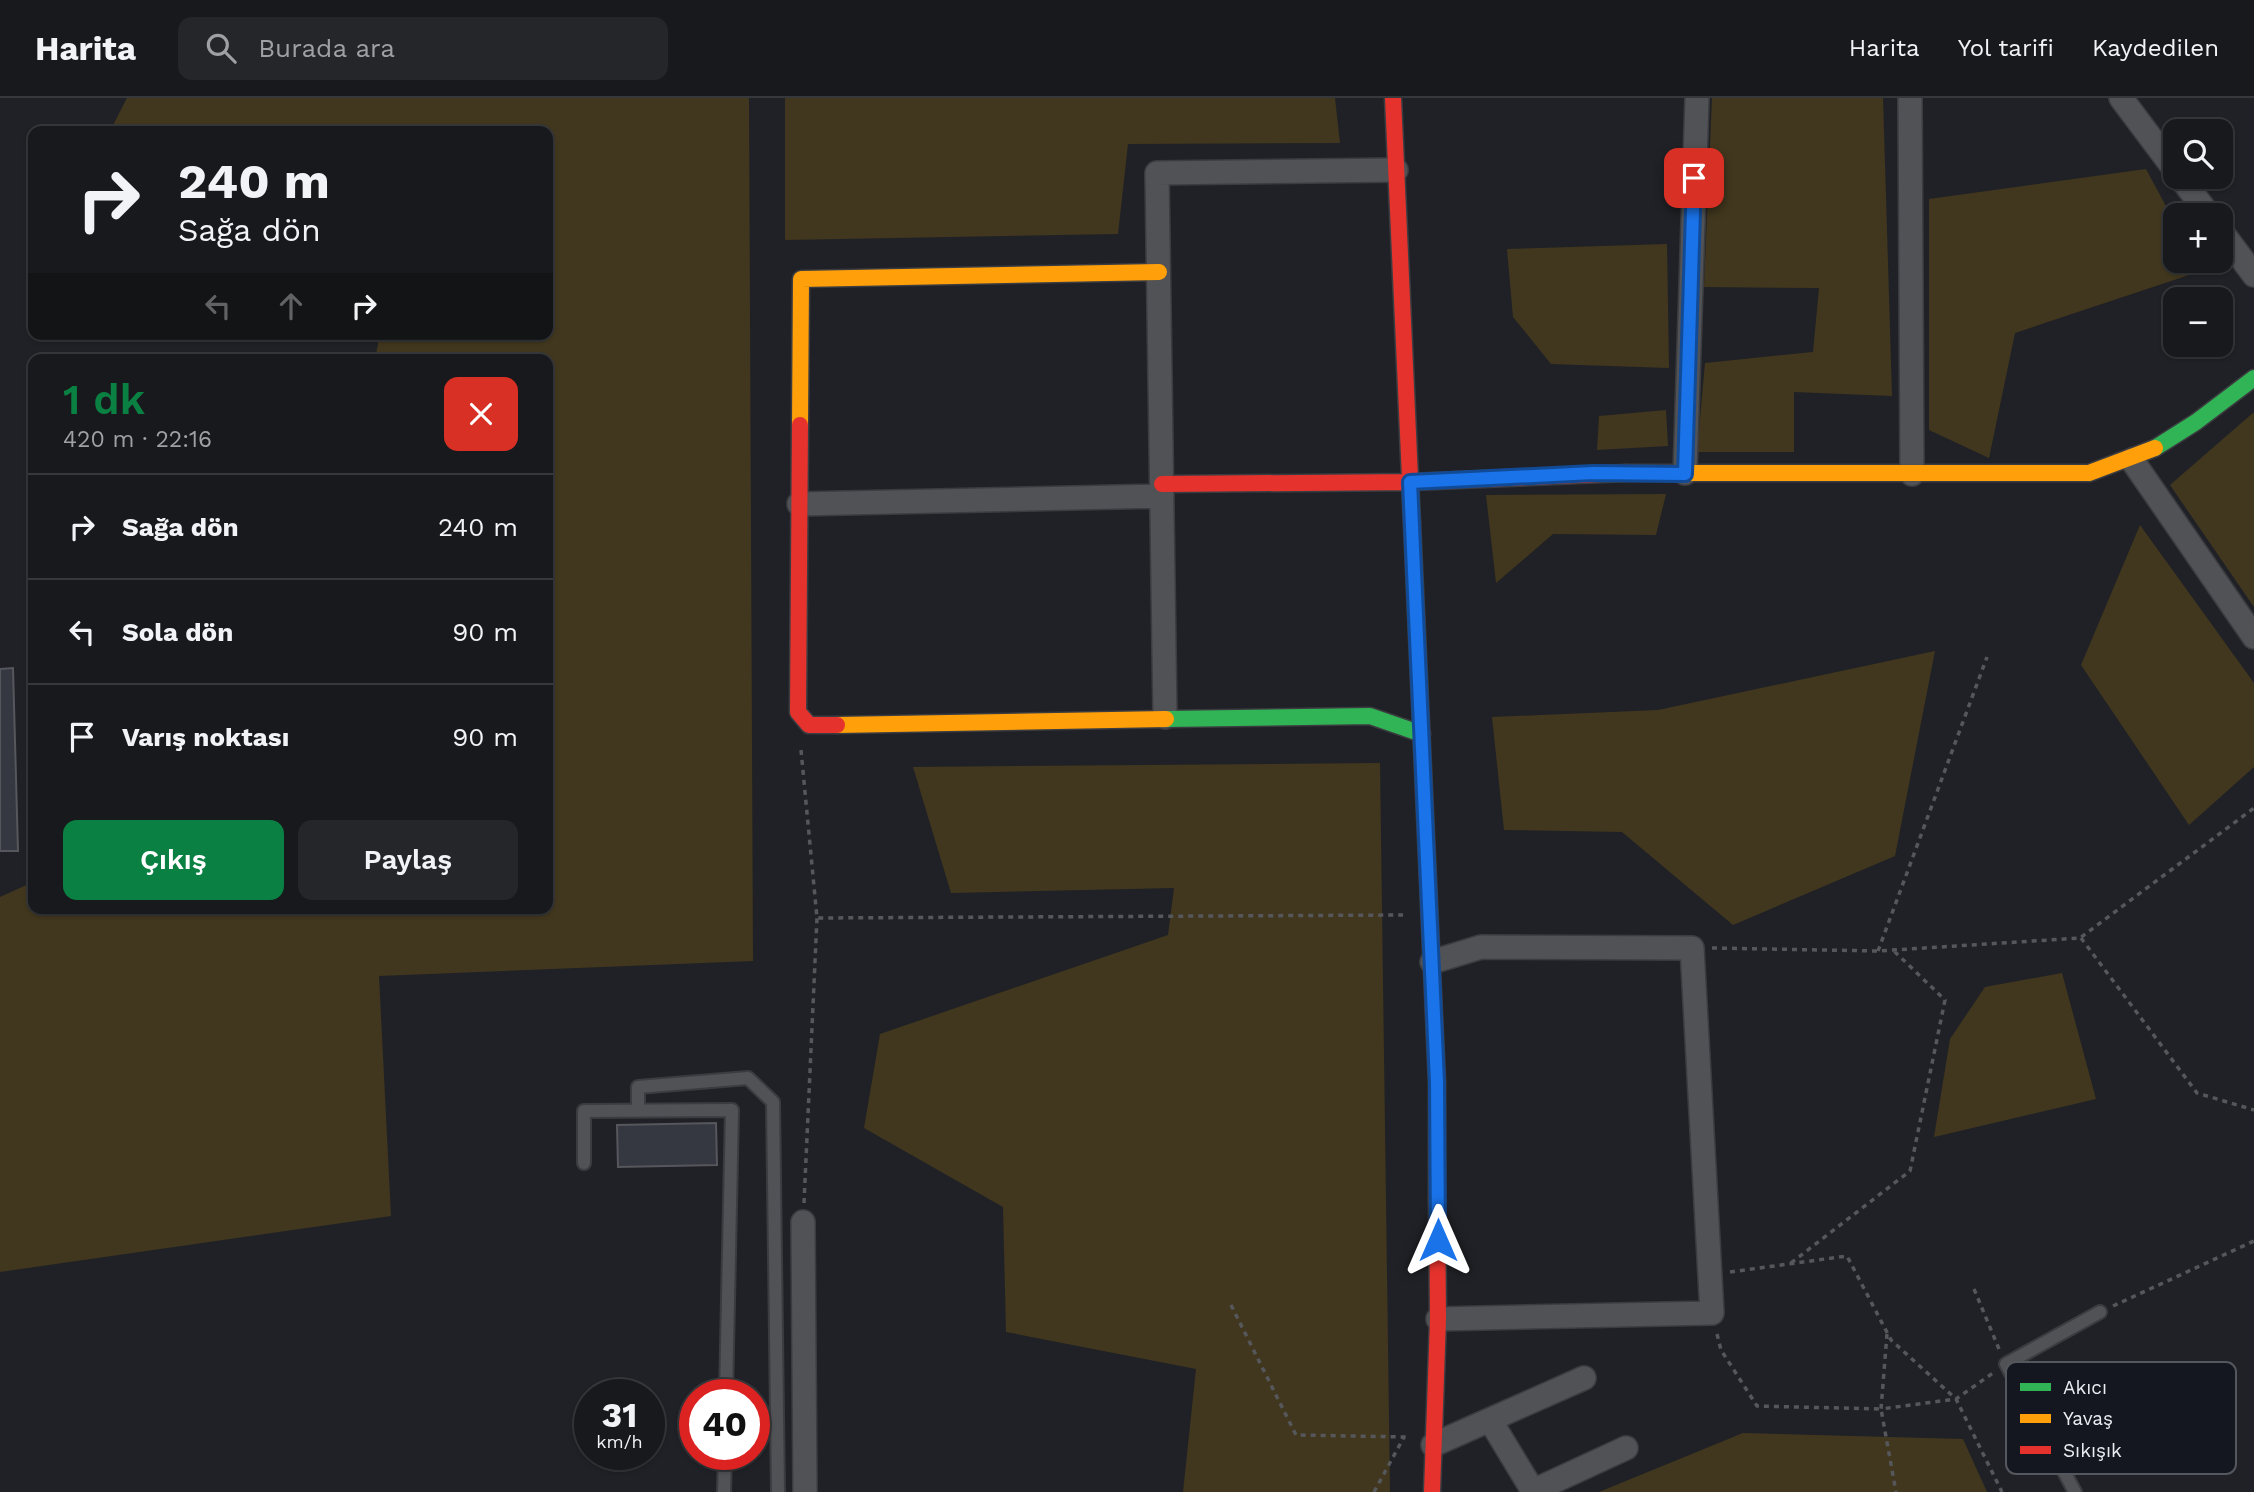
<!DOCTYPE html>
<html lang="tr">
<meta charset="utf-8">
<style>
:root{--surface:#18191c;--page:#252629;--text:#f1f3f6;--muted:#9fa0a3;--line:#36383b;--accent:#0b8043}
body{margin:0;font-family:"Work Sans",sans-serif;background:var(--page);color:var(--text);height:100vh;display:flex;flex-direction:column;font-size:26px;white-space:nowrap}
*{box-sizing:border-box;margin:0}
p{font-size:23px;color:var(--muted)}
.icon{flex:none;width:38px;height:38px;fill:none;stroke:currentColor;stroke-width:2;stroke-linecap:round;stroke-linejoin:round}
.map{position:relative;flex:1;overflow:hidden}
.details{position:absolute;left:28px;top:256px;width:525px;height:560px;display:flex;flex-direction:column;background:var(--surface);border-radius:14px;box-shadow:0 2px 5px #0004,0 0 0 2px var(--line)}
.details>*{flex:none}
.top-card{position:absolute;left:28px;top:28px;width:525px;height:214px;border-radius:14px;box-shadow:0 2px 5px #0004,0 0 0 2px var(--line);background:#18191c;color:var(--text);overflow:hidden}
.fabs{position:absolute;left:2163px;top:21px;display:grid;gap:14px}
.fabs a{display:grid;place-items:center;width:70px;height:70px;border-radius:14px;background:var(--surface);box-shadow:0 2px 5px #0004,0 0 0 2px var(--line);font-size:35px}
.speed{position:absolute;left:574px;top:1281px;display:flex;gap:14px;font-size:35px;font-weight:700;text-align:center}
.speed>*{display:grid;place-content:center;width:91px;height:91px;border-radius:50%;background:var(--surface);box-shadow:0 2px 5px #0004,0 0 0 2px var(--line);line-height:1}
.speed small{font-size:18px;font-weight:400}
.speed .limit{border:10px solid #d22;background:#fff;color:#111}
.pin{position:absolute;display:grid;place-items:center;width:60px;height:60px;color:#fff;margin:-30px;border-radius:14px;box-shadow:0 4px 10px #0006}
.me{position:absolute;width:77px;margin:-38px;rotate:0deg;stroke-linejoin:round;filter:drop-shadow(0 0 5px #0008)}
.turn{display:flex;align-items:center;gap:24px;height:147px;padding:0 35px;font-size:32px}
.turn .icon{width:91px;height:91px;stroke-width:2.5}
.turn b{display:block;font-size:49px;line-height:60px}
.lanes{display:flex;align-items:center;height:66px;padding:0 35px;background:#0003;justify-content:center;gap:35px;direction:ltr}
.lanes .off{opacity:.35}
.round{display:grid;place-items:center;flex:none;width:74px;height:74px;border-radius:14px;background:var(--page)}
.head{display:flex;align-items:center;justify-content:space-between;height:119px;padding:0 35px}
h1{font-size:42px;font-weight:600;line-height:52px;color:var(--accent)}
.action{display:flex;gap:14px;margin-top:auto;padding:14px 35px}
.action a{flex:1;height:80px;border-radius:14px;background:var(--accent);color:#fff;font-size:28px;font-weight:600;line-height:80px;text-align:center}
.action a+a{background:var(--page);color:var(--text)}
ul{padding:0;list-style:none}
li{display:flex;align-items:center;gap:21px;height:105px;padding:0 35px;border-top:2px solid var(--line)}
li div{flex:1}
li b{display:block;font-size:26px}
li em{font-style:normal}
header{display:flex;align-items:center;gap:42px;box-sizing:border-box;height:98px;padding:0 35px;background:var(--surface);border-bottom:2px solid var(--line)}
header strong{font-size:33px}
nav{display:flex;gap:38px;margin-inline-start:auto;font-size:24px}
.search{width:490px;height:63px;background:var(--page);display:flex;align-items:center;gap:18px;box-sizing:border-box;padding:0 24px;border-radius:14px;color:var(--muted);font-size:26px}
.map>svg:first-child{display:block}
.green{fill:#41371e}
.building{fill:#353841;stroke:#56575c;stroke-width:2}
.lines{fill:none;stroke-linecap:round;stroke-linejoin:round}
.lane-casing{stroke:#3b3c40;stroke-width:16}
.street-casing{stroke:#3b3c40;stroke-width:26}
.fast-casing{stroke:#3b3c40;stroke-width:19}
.slow-casing{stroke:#3b3c40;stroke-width:19}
.jam-casing{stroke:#3b3c40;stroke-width:19}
.path{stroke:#56575a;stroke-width:3.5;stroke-dasharray:5 5;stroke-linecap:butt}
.lane{stroke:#515255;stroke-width:12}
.street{stroke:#515255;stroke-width:23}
.fast{stroke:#30b455;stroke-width:16}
.slow{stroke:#ff9f0a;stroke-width:16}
.jam{stroke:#e5322d;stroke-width:16}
.route-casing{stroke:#114b97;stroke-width:18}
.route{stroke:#1a73e8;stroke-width:12}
.key{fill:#14171f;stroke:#54575e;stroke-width:2}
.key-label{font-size:19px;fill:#eaecf2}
</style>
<header>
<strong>Harita</strong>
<div class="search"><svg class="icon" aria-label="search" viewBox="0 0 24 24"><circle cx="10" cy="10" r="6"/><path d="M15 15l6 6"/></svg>Burada ara</div>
<nav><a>Harita</a><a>Yol tarifi</a><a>Kaydedilen</a></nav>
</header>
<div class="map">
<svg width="2254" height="1394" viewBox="0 0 2254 1394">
<rect width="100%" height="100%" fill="#202126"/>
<path class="green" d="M127,0H749L753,863L379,878L391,1118L0,1174V799L33,784V810H548V261H375L380,236H548V33H110Z
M785,0H1335L1340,45L1128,46L1118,136L785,142Z
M1712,0H1883L1892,298L1794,294V354H1697L1705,265L1813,254L1819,190L1704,189Z
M2146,71L2175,125V163H2196L2201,173L2015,235L1989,360L1929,332V101Z
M1667,146L1669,270L1551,266L1513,219L1507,151Z
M1666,312L1668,348L1597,352L1599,318Z
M2254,314V509L2170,387Z
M1666,396L1656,437L1553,436L1496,485L1486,397Z
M2140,427L2254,585V669L2189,727L2081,567Z
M1935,553L1895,758L1733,827L1622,734L1504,732L1492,619L1658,612Z
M1380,665L1390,1394H1183L1196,1271L1006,1234L1003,1109L864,1030L880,936L1168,837L1174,790L951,795L913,669Z
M2062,875L2096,1001L1934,1039L1950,941L1985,889Z
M1743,1335L1963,1341L1987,1394H1599Z"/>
<path class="building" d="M13,570L18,753H0V571Z
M716,1025L717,1067L618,1069L617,1027Z"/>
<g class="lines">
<defs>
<path id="lane" d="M638,1013V989L748,980L773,1004L778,1394
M584,1065V1013L732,1012L726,1297
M724,1394L725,1356
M2075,1394L2006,1266L2100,1214"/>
<path id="street" d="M1910,0L1912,376
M2121,0L2175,72
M2180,79L2209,117
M2221,133L2254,177
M2132,362L2254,539
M1685,375L1697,0
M799,406L1162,398
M1165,619L1157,75L1396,72
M1432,864L1481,849L1692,850L1712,1215L1438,1221
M803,1124L805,1394
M1490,1322L1533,1393L1626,1350
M1433,1347L1584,1280"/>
<path id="fast" d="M2155,350L2196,324L2254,280
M1412,425L1437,984V1101
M1166,621L1370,618L1422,636"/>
<path id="slow" d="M800,327L801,181L1159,174
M1626,375H2089L2155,350
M837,627L1166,621"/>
<path id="jam" d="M1393,0L1412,425
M800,327L798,614L809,627H837
M1162,386L1411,384L1626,375
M1432,1394L1438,1221L1437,1101"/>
</defs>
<use href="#lane" class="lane-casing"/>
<use href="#street" class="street-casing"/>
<use href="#fast" class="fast-casing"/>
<use href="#slow" class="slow-casing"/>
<use href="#jam" class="jam-casing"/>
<path class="path" d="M801,652L817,820L1403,817
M2081,840L2197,995L2254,1012
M1712,850L1878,853L2080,840L2254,710
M1878,853L1987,559
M804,1105L817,820
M1791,1165L1910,1073L1945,902L1893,852
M1730,1174L1847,1158L1891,1242L1956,1301L2002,1394
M1974,1191L1999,1251
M1231,1207L1296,1337L1407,1339
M2113,1208L2254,1143
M1717,1236L1721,1252L1757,1308L1881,1311L1896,1394
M1887,1236L1881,1311L1956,1301L1993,1275
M1374,1394L1404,1339"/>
<use href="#lane" class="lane"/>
<use href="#street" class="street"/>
<use href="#fast" class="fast"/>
<use href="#slow" class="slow"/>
<use href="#jam" class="jam"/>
</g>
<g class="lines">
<defs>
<path id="route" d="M1438,1142L1437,984L1410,384L1593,375L1685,376L1694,80"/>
</defs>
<use href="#route" class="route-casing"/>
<use href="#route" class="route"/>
</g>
<rect x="2006" y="1264" width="230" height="112" rx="10" class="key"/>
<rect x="2020" y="1285" width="31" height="8" fill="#30b455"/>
<rect x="2020" y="1316" width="31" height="9" fill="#ff9f0a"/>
<rect x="2020" y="1348" width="31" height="8" fill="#e5322d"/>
<g class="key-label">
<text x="2063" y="1296">Akıcı</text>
<text x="2063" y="1327">Yavaş</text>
<text x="2063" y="1359">Sıkışık</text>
</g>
</svg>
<div class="fabs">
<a><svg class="icon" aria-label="search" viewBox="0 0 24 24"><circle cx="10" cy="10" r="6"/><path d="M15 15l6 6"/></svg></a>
<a>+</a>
<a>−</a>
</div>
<div class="speed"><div>31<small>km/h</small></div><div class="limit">40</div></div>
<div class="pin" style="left:1694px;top:80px;background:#d93025"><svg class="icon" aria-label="arrive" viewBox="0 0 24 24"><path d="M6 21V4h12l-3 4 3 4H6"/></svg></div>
<svg class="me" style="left:1438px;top:1142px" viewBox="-20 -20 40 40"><path d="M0-17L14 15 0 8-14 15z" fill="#1a73e8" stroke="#fff" stroke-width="4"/></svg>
<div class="top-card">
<div class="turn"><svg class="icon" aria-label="right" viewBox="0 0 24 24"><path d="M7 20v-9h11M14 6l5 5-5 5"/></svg><div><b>240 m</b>Sağa dön</div></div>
<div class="lanes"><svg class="icon off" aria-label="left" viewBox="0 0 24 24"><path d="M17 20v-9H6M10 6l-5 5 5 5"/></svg><svg class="icon off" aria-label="ahead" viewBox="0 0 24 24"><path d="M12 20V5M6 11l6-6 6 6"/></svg><svg class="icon" aria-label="right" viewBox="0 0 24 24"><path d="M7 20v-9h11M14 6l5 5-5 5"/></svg></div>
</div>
<section class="details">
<div class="head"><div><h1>1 dk</h1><p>420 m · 22:16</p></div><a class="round" style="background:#d93025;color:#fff"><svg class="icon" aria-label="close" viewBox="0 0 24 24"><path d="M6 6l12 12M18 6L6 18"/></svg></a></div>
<ul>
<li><svg class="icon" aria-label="right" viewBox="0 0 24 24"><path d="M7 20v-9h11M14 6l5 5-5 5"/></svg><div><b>Sağa dön</b></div><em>240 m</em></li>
<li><svg class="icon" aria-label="left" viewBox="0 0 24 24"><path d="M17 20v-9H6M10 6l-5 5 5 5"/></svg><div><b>Sola dön</b></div><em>90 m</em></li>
<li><svg class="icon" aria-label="arrive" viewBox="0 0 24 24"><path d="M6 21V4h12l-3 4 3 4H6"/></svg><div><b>Varış noktası</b></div><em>90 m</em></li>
</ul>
<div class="action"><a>Çıkış</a><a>Paylaş</a></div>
</section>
</div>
